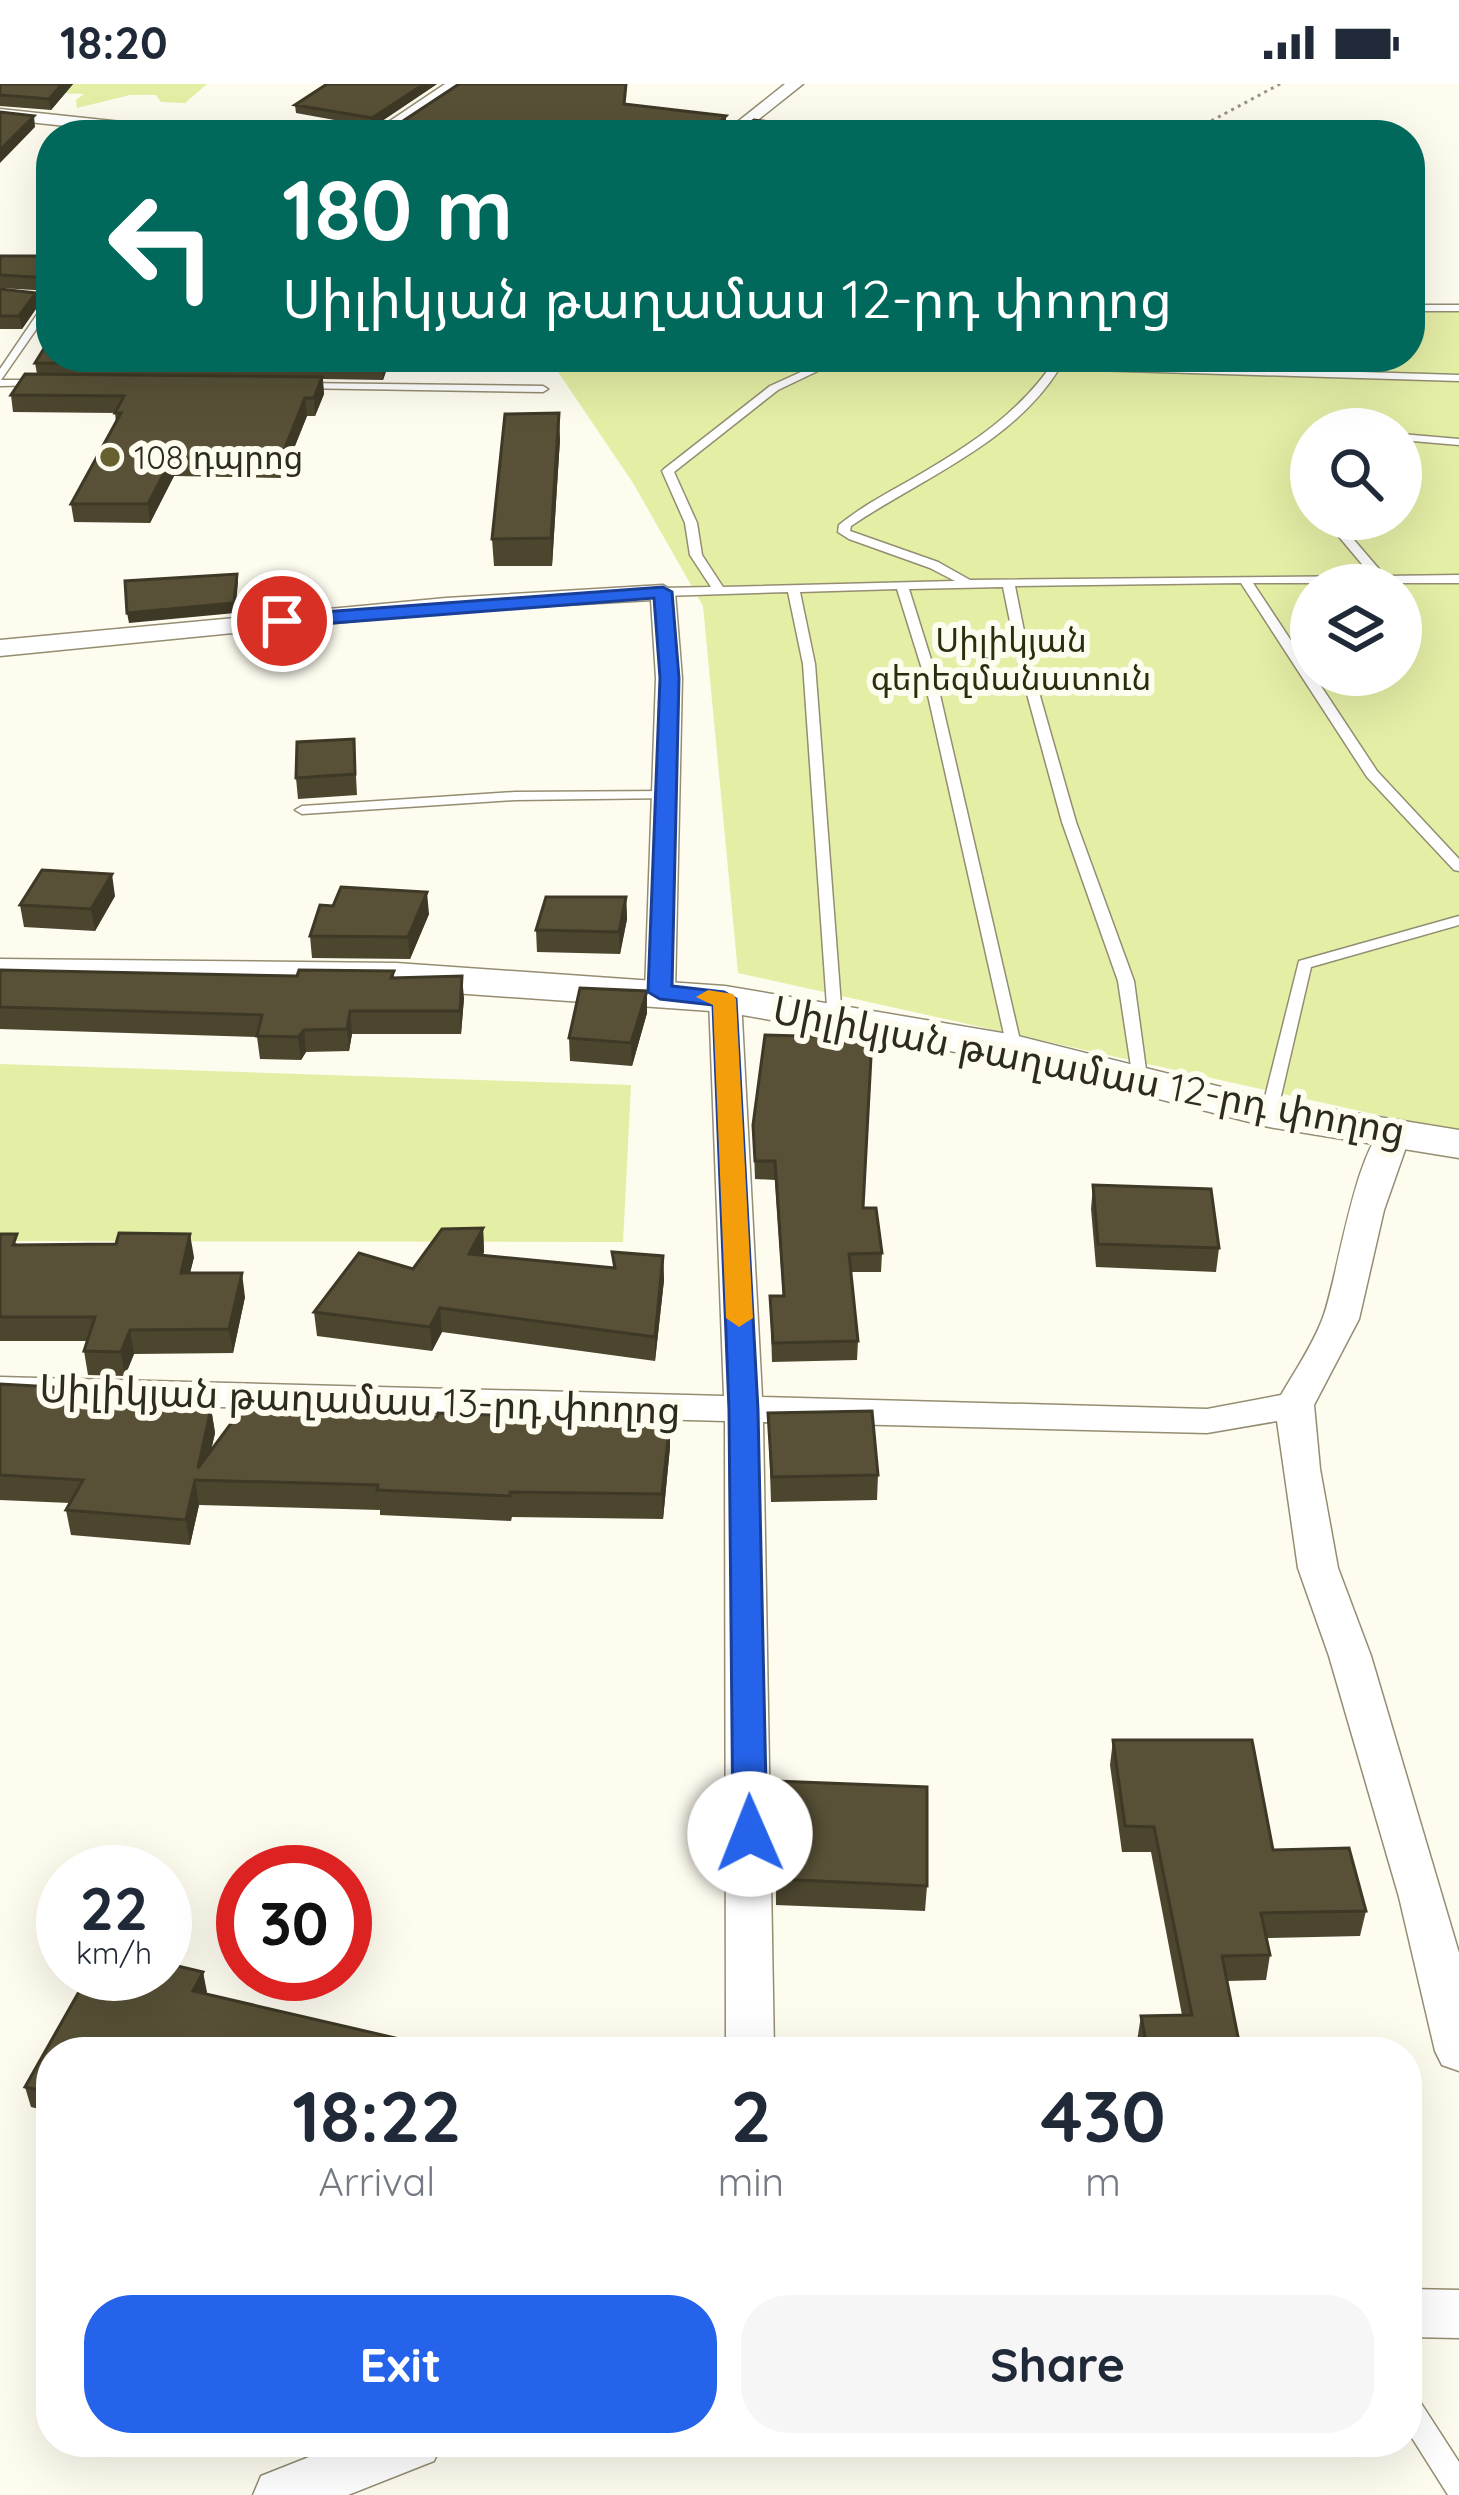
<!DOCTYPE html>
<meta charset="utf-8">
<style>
:root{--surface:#fff;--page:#f6f6f7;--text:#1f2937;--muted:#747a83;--accent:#2563eb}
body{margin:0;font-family:Quicksand,"Noto Sans Armenian",sans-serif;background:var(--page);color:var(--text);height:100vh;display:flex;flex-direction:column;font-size:45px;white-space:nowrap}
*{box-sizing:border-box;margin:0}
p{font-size:39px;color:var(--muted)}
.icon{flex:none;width:66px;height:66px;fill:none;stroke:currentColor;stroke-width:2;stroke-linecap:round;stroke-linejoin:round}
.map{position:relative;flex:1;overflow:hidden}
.panel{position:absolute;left:36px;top:1953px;width:1386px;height:420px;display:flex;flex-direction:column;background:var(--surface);border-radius:48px;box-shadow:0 12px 48px #0002}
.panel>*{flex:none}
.guide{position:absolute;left:36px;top:36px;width:1389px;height:252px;border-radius:48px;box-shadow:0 12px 48px #0002;background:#00695c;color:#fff;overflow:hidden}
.tools{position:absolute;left:1290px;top:324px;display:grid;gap:24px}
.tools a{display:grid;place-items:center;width:132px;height:132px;border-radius:50%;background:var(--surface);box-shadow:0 12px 48px #0002;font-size:60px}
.speed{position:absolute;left:36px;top:1761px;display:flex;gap:24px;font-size:60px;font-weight:700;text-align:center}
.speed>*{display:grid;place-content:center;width:156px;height:156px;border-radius:50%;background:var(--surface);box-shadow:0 12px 48px #0002;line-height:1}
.speed small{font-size:30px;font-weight:400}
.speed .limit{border:18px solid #d22;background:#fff;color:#111}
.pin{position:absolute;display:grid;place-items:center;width:102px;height:102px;color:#fff;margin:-51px;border:6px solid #fff;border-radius:50%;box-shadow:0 3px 12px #0007}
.me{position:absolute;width:132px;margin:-66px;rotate:359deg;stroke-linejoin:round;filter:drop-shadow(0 0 9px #0008)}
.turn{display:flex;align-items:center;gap:42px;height:252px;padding:0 48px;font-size:54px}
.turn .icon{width:156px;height:156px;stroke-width:2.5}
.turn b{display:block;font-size:84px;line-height:102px}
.eta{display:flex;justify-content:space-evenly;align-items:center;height:204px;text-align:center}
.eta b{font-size:72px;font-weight:700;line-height:84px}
.button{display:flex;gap:24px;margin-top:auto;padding:24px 48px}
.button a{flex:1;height:138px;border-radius:48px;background:var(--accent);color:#fff;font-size:48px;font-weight:700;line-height:138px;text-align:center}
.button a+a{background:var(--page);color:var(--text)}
.status{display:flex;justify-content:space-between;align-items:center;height:84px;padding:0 60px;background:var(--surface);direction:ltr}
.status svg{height:33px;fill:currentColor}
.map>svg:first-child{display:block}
.green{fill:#e5eea5;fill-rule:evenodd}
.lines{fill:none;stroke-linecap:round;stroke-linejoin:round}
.service-casing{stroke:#948d71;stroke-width:3}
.minor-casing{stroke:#948d71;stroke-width:3}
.secondary-casing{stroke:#948d71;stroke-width:3}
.path{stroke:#969387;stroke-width:3;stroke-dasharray:3 4.5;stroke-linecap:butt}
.service{fill:#fff;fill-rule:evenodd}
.minor{fill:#fff;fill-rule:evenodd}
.secondary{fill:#fff;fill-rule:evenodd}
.wall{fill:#4c462f}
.shaded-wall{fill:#3e3926}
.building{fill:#585137;stroke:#3e3926;stroke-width:3}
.route{fill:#2563eb;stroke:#184099;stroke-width:3}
.slow{fill:#f59e0b}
.poi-dot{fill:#66612e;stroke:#fefbef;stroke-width:4.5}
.labels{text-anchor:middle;stroke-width:12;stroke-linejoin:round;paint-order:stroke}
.far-poi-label{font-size:33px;fill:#2d2a1f;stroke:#fefbef;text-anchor:start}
.far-park-label{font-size:33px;fill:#2b2e0e;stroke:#fefbef}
.street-label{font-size:39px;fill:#2d2a1f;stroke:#fefbef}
</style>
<div class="status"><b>18:20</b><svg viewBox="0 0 49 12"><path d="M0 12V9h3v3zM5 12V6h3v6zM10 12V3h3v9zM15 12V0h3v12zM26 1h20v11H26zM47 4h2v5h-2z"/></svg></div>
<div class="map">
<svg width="1459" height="2411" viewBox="0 0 1459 2411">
<rect width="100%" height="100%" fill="#fefbef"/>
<path class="green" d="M58,0H207L185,19L161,18L156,11H130L77,24L76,16L84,10L55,9Z
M1410,228H1459V1049L738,889L703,522L633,399L548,273H1410ZM1311,345H1401V435H1311ZM1311,501H1401V591H1311Z
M0,980L631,1001L623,1158L0,1157Z"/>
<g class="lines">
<defs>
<path id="service" d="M0,208L51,210V224L1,296H43L47,297V301L0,302V285L42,223V214H0Z
M1410,221H1459V227H1410Z
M834,273H847L778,306L674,388L697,439L702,471L723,503L955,497L930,484L849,455L838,448L839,441C861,423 887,409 912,395C969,362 1021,329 1057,273H1067L1063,279L1459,291V297L1059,285C1012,360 922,394 851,442L850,447L938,478L970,496L1372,492L1324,435H1336L1385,492L1459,491V499H1253L1377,687L1459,775V787L1454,786L1367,693L1241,499L1015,502L1030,577L1076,738L1134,897L1147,993L1139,998L1133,996L1118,897L1062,738L1018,577L1003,503L909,505L934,585L1022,965L1014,970L1008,968L922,585L897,505L800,508L815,580L842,934L834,939L828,937L803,580L788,508L663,512L657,508L663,504L711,503L690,471L685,439L662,387L664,385L770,302Z
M299,299L543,302L548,305L543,308L295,304V300Z
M1401,350L1459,355V361L1401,356Z
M1296,386L1306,388L1311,397V409L1307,408L1294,388Z
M668,707L675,711L673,714L515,716L302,730L295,726L302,722L515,708Z
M1459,832V841L1311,883L1277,1029L1269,1034L1263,1033L1261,1029L1299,877Z
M1407,2309L1417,2313L1459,2378V2411H1448L1407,2346Z"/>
<path id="minor" d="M445,0H464L388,51H369Z
M785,0H803L739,51H721Z
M0,25L197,46L205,51H151L0,35Z
M663,501L675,508L682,594L675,908L660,917L645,908L656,594L651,516L446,528L0,572V556L446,514Z
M725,906L741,915L762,1313L1207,1325L1281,1311C1295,1287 1312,1262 1322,1236C1338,1198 1356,1046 1395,1036L1412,1046L1384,1126L1359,1235L1314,1321L1320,1385L1338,1484L1371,1572L1459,1869V1987L1442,1981L1435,1967L1399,1813L1329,1572L1298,1484L1277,1337L1207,1349L763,1338L774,1968H726L725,1337L0,1317V1293L724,1312L709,915Z
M1407,2205L1459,2206V2254L1407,2253Z
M347,2358H442L434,2377L348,2411H253L261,2392Z"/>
<path id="secondary" d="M0,875L396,879L725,902L1014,951L1269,1015L1459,1046V1074L1269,1043L1013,978L725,928L396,905L0,901Z"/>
</defs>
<use href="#service" class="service-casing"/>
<use href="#minor" class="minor-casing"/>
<use href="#secondary" class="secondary-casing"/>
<path class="path" d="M1185,51L1280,0"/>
<use href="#service" class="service"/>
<use href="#minor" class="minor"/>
<use href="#secondary" class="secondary"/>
</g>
<path class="wall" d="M0,0H73L51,26L0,22Z
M327,0H437L373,43L296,29L295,21Z
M625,21L726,41L721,47L813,51H416L400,48V39Z
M0,172H51V207L0,204Z
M0,205L38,222L22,245H0Z
M51,216V246L42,245L40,233Z
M391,273L383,296L323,295L324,310L315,332H307L282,394L174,392L150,439L74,438L71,420L116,339L115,329L13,328L11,311L37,290L35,279Z
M560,355L552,482H494L492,455Z
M354,655L357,711L298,715L296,694Z
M115,812L95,847L24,843L20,821Z
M626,813L627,835L620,870L537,868L536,846Z
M429,830L410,875L312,874L310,852Z
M0,886L297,892L394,887V894L464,914L461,950H352L349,967L306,968L301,976L260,975L257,953L0,945Z
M647,907V929L632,982L570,977L569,954Z
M753,1041L863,1124L882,1169L881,1188H851L858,1257L857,1276L772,1278L770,1212H783L775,1096L755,1095Z
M1093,1101L1219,1164L1216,1188L1096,1183L1091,1125Z
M483,1144L484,1168L483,1171L613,1183L612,1168L663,1172L664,1196L655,1277L442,1248L432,1267L317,1252L314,1228L413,1185Z
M0,1150L19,1161L194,1173L190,1189L245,1213L233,1269L134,1270L125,1292L88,1291L84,1267L87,1257H0Z
M0,1300L111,1320L211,1324L215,1349L211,1366L670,1363L663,1435L512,1433L511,1437L380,1431V1426L199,1421L190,1461L71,1451L66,1426L70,1419L0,1416Z
M768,1329L878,1391L877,1416L771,1418Z
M1113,1656L1366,1827L1360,1852L1267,1854L1270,1871L1266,1896L1227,1897L1241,1968H1139L1137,1957L1141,1932L1182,1931L1151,1768H1122L1110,1681Z
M775,1697L927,1802L925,1827L776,1821Z
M165,1879L203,1888L206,1910L404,1956L399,1968H51V2028L31,2023L25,2003L89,1890H165Z"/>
<path class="shaded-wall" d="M62,0H73L51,26L49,15Z
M424,0H437L373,43L372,34Z
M34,32L35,43L0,79V66Z
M726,32V41L717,51L716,42Z
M813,43V51H797Z
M36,209L38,222L22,245L19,232Z
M385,273H391L383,296L382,282Z
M322,293L324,310L315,332L314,314Z
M305,314L307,332L282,394L280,376Z
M559,329L560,355L552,482L551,454Z
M172,374L174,392L150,439L148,420Z
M237,490L238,499L235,529L129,539L127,529Z
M112,790L115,812L95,847L91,825Z
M427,808L429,830L410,875L408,853Z
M626,813L627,835L620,870L619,848Z
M462,892L464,914L461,950L460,927Z
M647,907V929L632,982L631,959Z
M350,927L352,950L349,967L347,945Z
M304,946L306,968L301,976L298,953Z
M483,1144L484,1168L471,1194L469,1170Z
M190,1150L194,1173L184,1213L181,1189Z
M663,1172L664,1196L655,1277V1253Z
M242,1189L245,1213L233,1269L229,1245Z
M440,1224L442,1248L432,1267L430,1243Z
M130,1246L134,1270L125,1292L121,1268Z
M107,1300L112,1325L100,1319Z
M211,1324L215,1349L204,1397L198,1384Z
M670,1338V1363L663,1435L662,1410Z
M195,1396L199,1421L190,1461L186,1436Z
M203,1888L207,1908L197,1927L193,1907Z"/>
<path class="building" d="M0,0H62L49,15L0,11Z
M327,0H424L372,34L295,21Z
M459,0H626L624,20L726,32L716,42L721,47H739L754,36L813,43L797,51H464L400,39Z
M0,28L34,32L0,66Z
M0,172H51V194L0,191Z
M0,205L36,209L19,232H0Z
M51,216V233H40Z
M51,253V273H385L382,282L35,279Z
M25,290L322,293L314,314H305L280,376L172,374L148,420H71L121,329H115L124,312L11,311Z
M559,329L551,454L492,455L505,330Z
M237,490L234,519L127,529L125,497Z
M354,655L355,690L296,694L297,658Z
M42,786L112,790L91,825L20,821Z
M341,803L427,808L408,853L310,852L320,821L333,822Z
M546,813H626L619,848L536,846Z
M0,886L297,892L299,886L394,887L391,894L462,892L460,927H350L347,945L304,946L298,953L257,952L262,931L0,923Z
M580,904L647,907L631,959L569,954Z
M765,951L872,954L863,1124H876L882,1169L849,1170L858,1257L773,1259L770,1212H784L775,1077H755L753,1041Z
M1093,1101L1211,1105L1219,1164L1098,1160Z
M483,1144L469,1170L615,1184L612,1168L663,1172L655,1253L440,1224L430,1243L314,1228L359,1169L413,1185L442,1145Z
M119,1149L190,1150L181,1189H242L229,1245L130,1246L121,1268L84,1267L95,1233H0V1150H17L13,1161L116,1160Z
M73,1299L107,1300L100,1319L211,1324L198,1384L241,1326H249L251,1321L437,1333L438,1329L670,1338L662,1410L510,1408V1412L377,1406L378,1401L195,1396L186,1436L66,1426L83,1396L0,1391V1300L71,1304Z
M872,1327L878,1391L772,1393L768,1329Z
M1113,1656H1252L1273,1766L1349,1764L1366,1827L1261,1829L1270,1871L1222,1872L1241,1968H1148L1141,1932L1192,1931L1154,1743L1125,1742Z
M775,1697L927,1703V1802L776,1795Z
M165,1879L203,1888L193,1907L404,1956L399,1968H51V2009L25,2003L89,1890H165Z"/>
<path class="route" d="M663,503L672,508L679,594L672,902L724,908L736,915L758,1326L767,1750L762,1759L750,1763L738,1759L733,1750L729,1326L713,921L660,915L648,908L660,594L654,514L282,543L272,537L282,531Z"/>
<path class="slow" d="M708,906L733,910L736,915L753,1234L739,1243L726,1234L713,921L696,913Z"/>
<circle class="poi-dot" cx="110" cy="373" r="12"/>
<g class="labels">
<g class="far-poi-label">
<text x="134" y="385">108 դպրոց</text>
</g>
<g class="far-park-label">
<text x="1011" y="568">Սիլիկյան<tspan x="1011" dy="38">գերեզմանատուն</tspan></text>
</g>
<g class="street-label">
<text transform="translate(1089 986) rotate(11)" y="14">Սիլիկյան թաղամաս 12-րդ փողոց</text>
<text transform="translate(360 1315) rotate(2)" y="14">Սիլիկյան թաղամաս 13-րդ փողոց</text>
</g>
</g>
</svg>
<div class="tools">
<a><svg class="icon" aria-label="search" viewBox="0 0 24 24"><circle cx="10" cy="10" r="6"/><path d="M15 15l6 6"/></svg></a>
<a><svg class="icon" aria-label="layers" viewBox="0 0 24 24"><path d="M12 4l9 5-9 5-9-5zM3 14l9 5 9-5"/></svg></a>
</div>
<div class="speed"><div>22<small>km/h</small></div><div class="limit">30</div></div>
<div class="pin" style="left:282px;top:537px;background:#d93025"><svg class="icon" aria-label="arrive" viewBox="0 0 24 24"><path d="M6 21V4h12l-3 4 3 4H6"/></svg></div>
<svg class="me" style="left:750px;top:1750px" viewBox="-20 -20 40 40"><circle r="19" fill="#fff"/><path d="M0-13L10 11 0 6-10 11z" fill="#2563eb"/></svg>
<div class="guide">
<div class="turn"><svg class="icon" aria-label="left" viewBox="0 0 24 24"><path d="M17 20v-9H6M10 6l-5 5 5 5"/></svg><div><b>180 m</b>Սիլիկյան թաղամաս 12-րդ փողոց</div></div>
</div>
<section class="panel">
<div class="eta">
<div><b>18:22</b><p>Arrival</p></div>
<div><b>2</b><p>min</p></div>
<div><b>430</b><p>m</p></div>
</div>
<div class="button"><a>Exit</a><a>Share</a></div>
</section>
</div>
